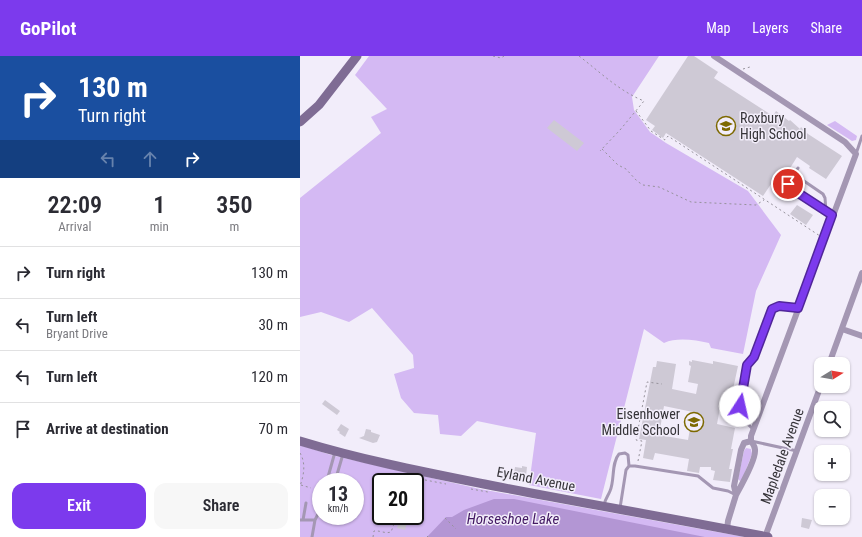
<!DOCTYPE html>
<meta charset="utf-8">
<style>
:root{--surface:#fff;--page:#f7f7f7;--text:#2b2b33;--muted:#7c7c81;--line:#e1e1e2;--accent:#7c3aed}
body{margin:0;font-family:"Roboto Condensed",sans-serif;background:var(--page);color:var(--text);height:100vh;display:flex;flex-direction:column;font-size:15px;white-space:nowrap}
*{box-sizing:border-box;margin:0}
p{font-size:13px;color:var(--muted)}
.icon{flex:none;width:22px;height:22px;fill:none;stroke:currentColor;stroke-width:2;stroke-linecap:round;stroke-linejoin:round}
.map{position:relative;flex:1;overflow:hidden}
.panel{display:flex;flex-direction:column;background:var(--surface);width:300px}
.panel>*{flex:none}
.guide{background:#1a4fa0;color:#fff;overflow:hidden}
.needle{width:26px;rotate:79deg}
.controls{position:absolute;left:514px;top:301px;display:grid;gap:8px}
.controls a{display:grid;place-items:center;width:36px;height:36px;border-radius:8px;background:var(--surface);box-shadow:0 1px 3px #0004;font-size:20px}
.speed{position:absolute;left:12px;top:417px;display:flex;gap:8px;font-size:20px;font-weight:700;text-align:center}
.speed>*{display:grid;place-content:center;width:52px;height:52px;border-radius:50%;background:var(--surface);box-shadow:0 1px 3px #0004;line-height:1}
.speed small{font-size:10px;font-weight:400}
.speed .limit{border:2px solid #111;border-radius:6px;background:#fff;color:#111}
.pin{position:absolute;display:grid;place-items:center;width:34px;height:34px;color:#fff;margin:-17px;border:2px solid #fff;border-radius:50%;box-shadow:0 1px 4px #0007}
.me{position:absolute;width:44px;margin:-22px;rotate:10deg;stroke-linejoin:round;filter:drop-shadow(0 0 3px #0008)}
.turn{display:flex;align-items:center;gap:14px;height:84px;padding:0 12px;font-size:18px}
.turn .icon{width:52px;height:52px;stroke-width:2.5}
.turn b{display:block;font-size:28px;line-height:34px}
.lanes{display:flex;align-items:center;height:38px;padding:0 12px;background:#0003;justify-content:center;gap:20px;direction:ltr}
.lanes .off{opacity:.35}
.eta{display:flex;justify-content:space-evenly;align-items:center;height:68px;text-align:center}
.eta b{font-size:24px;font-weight:600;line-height:28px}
.action{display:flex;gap:8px;margin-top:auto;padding:8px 12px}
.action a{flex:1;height:46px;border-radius:12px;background:var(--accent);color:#fff;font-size:16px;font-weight:600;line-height:46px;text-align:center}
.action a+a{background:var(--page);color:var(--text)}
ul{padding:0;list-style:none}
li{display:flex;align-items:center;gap:12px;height:52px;padding:0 12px;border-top:1px solid var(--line)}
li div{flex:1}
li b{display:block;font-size:15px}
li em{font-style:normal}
header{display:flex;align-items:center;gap:24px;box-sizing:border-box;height:56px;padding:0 20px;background:var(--accent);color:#fff}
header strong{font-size:19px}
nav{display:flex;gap:22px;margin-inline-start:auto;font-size:14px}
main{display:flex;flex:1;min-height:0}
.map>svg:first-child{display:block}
.green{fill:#d4b9f3;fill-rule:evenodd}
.water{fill:#b396d4}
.building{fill:#cec9d5;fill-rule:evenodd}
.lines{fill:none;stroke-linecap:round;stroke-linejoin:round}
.path{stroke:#96929b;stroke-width:1;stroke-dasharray:2 3;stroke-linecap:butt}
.lane{stroke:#a497b3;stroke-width:3}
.street{stroke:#a497b3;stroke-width:6}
.secondary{stroke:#7f6c94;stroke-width:9}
.route-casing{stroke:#51269a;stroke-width:10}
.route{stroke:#7c3aed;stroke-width:7}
.labels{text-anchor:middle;stroke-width:3;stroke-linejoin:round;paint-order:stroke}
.poi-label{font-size:14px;fill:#353338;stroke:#f2edfa;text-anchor:start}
.street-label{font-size:14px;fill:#353338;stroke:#f2edfa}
.water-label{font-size:15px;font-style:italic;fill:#431963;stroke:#f2edfa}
</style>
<header>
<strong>GoPilot</strong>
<nav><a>Map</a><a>Layers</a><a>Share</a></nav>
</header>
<main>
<section class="panel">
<div class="guide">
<div class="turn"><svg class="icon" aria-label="right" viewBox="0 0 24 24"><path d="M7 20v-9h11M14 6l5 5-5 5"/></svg><div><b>130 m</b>Turn right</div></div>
<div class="lanes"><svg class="icon off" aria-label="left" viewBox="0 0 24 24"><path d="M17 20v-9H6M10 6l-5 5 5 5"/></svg><svg class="icon off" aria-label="ahead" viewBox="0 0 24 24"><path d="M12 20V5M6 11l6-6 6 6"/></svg><svg class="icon" aria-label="right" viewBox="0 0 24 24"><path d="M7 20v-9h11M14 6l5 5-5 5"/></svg></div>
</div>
<div class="eta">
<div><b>22:09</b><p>Arrival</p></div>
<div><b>1</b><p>min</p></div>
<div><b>350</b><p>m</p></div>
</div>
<ul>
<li><svg class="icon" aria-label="right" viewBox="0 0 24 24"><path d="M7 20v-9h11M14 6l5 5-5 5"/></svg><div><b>Turn right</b></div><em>130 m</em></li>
<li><svg class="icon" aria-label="left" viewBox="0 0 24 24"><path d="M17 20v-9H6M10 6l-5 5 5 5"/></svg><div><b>Turn left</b><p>Bryant Drive</p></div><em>30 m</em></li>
<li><svg class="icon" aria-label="left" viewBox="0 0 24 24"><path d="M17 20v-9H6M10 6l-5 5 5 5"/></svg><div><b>Turn left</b></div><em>120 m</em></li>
<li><svg class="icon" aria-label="arrive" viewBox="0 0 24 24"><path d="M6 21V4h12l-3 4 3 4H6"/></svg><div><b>Arrive at destination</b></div><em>70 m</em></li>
</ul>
<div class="action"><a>Exit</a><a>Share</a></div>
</section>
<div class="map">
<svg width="562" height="481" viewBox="0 0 562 481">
<rect width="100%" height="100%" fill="#f2edfa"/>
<path class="green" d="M69,0H359L332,41L334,54L350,76L366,87L448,135L481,179L456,235L443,298L411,292L409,287C395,284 377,281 364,287L344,273L301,443L229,429L236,377L177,365L161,380L140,378L138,359L114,357L101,342L94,318L114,312L113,299L72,252L49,266L21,256L0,261V142L81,77L71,61L87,53L55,19Z
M535,65L557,80L556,84L552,85L527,69Z
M0,389L31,399L180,433L445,481H0ZM21,426H55V460H21ZM81,426H115V460H81Z
M446,392L451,393L452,398L442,424L440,425L438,423L444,395Z"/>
<path class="water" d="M194,443H214L405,481H127L146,461H152L164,454Z"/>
<path class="building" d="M388,0H394L418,16L414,22L473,60L476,55L489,65L490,64L500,73L501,71L508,78L542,100L526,123L509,112L510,110L497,101L487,117L481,113L463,140L366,77L363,82L352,74L355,70L346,64Z
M254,64L284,87L277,95L247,72Z
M497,149L513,159L506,169L490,158Z
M392,304L413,308V305L438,310L432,338L423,336L417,368L435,372L431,393H433L429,413H432L430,426L413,424L415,415L411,414V411H400L399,417L387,415L389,403L355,397L353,404L343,402L346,384L339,383L353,311H356L357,305L376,308L372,333L396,338L398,328L388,326L391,310L389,309V305L392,306ZM364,350L393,356L388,384L359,379Z
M25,344L40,355L37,359L22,348Z
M41,368L49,373L45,381L39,377L40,376L37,374Z
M66,373L71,374V376L80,379L77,386L73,387L59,382L64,380Z
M222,410L227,411L226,420L214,418L215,411L222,412Z
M100,462L108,464L105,474L97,472Z
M502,462L512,464L509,473L501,471Z"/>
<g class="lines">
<path class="path" d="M193,0L201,2L204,0
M279,0C300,16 319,35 344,45L320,74L300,95
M443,13L450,11
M336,55L351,75L365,84L368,80L520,180
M302,93L318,109L326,113L337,125L343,129L359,131L391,146L456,149L464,144
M0,397C6,407 4,419 0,430
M338,405L342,385L336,384L347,326L362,328
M120,423L146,428
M108,426L110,421
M1,429L11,432
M171,433L188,436
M145,462L156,473
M127,480L128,481
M73,481L74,475C79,474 85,478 91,476L97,460"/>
<path class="lane" d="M556,98L562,80
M498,112L488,128L492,133L532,159
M504,125L523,138L525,142L526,155
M454,374C447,368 441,362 439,353L447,309L454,301L471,253L479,250L498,252
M451,385L497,395
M28,426V421L35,396
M32,426L36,422L43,398
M304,449C305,443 308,440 310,435C315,424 311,407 319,398L325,397L328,399L329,410
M320,452L326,414L329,410H335L398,420L413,432L428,435L436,439
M0,464H15
M3,464L6,447
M12,481L15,464L21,452"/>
<path class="street" d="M414,0L545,86L556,98L451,380V385C453,388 455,390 455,394C456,404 441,430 436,439L434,430L441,394L444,387L451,385
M542,273L562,280
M529,308L562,217
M427,473L428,465L436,439
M465,481L521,329"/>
<path class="secondary" d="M0,66L19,49L57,0
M0,385C59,403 119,415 179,427C275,446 372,462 468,481"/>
</g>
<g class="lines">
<defs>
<path id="route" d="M440,350L447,309L454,301L472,253L479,250L498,252L532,159L492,133L488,128"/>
</defs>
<use href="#route" class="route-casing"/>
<use href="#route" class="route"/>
</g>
<defs>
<symbol id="school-ring" viewBox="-11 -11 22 22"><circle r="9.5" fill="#f2edfa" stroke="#7d6900" stroke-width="1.5"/><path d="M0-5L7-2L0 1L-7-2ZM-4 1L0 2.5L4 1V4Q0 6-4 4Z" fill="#7d6900"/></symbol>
</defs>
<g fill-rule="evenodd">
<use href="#school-ring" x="415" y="59" width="22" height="22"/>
<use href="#school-ring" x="383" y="355" width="22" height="22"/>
</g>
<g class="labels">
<g class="poi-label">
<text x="440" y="67">Roxbury<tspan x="440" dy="16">High School</tspan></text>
<text x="380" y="363" text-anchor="end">Eisenhower<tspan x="380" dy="16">Middle School</tspan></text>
</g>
<g class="street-label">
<text transform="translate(482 400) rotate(-70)" y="5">Mapledale Avenue</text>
<text transform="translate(236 423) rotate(11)" y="5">Eyland Avenue</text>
</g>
<g class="water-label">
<text x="213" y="468">Horseshoe Lake</text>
</g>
</g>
</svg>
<div class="controls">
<a><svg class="needle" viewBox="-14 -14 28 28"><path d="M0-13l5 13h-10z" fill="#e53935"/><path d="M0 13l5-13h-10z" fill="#7c7c81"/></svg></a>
<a><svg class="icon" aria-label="search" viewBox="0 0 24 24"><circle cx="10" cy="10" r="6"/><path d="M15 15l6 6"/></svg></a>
<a>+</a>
<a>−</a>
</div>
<div class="speed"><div>13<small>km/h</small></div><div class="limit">20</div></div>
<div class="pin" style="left:488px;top:128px;background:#d93025"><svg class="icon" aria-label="arrive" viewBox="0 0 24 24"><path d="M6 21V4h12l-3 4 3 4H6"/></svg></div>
<svg class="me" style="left:440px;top:350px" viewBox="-20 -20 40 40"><circle r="19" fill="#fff"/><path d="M0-13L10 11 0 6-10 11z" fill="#7c3aed"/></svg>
</div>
</main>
